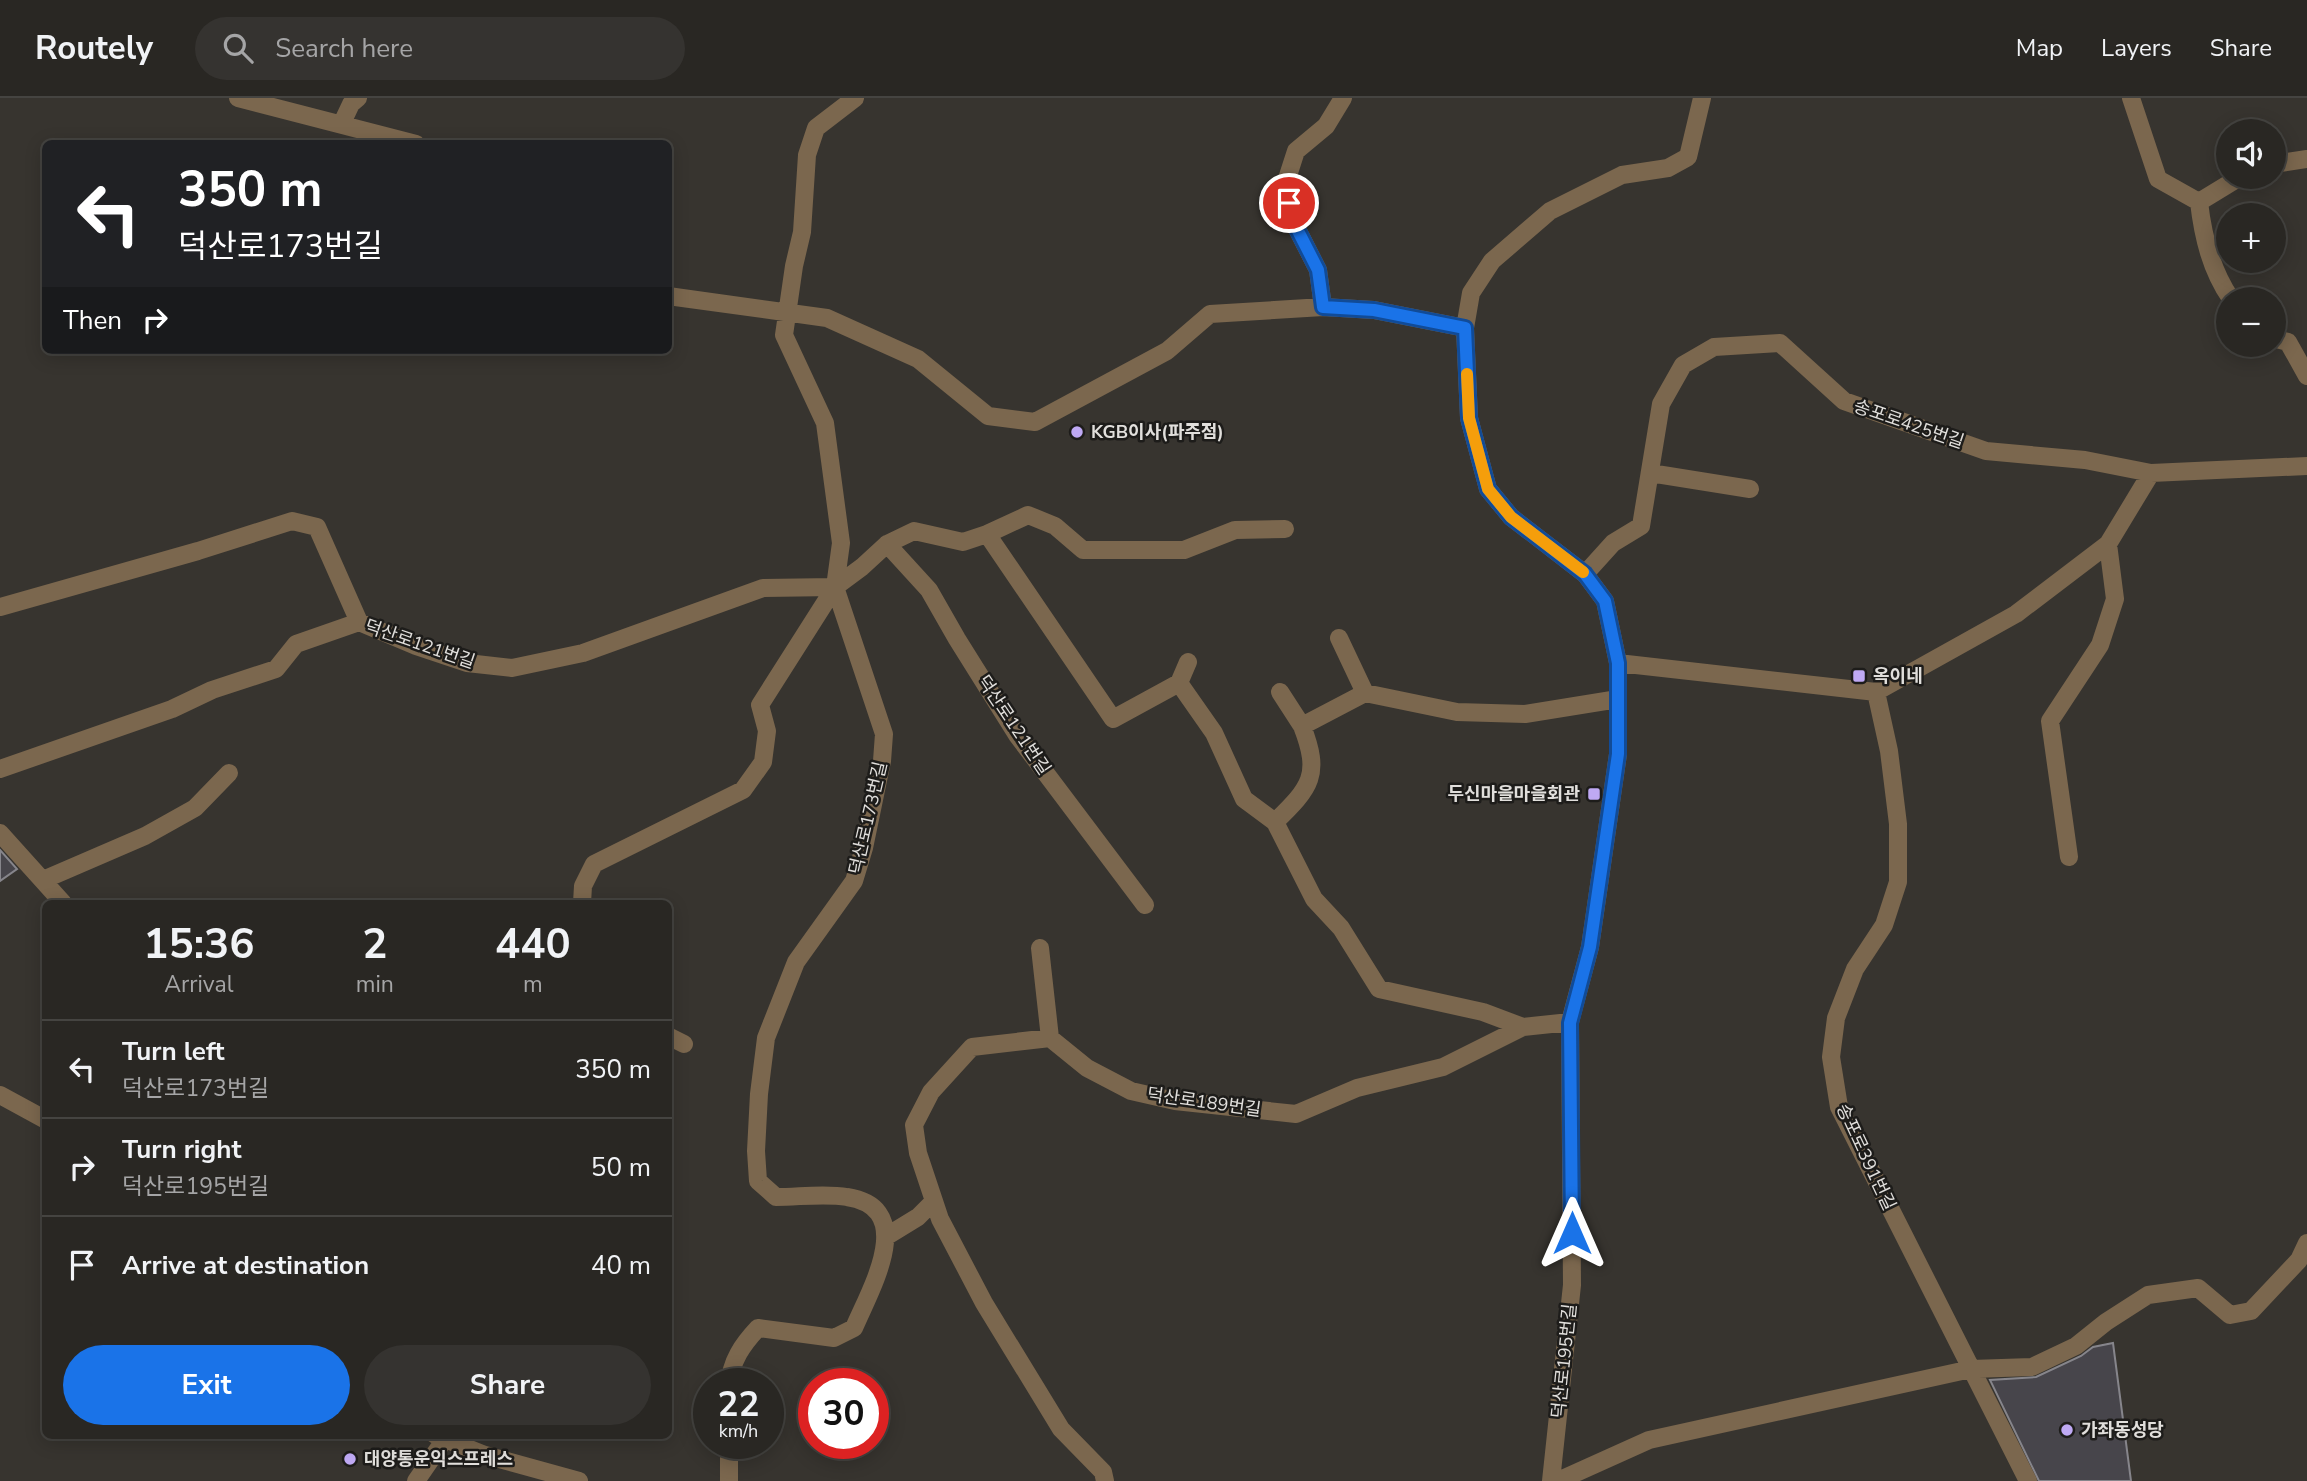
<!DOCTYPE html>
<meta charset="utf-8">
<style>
:root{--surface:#292723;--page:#353330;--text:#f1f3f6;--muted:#a5a5a6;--line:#454441;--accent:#1a73e8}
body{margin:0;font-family:"Nunito Sans","Noto Sans KR",sans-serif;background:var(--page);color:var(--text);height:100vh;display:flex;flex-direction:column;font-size:26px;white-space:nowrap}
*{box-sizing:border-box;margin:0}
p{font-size:23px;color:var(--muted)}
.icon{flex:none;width:38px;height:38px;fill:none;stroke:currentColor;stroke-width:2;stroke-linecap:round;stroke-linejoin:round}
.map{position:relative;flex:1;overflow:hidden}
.side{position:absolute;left:42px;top:802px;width:630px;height:539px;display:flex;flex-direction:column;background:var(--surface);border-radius:10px;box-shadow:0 4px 18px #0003,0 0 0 2px var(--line)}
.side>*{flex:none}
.hud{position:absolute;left:42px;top:42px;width:630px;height:214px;border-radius:10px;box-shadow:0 4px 18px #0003,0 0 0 2px var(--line);background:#202124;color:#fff;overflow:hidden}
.controls{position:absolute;left:2216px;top:21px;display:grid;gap:14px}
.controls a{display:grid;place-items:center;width:70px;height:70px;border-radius:50%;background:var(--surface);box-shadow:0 4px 18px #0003,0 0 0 2px var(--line);font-size:35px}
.speed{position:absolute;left:693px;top:1270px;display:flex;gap:14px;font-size:35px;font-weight:700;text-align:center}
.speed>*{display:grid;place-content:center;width:91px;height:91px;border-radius:50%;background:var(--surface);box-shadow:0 4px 18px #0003,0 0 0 2px var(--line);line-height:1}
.speed small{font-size:18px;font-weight:400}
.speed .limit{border:10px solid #d22;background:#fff;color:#111}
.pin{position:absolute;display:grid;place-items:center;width:60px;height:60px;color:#fff;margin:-30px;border:4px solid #fff;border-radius:50%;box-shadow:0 2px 7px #0007}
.me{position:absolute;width:77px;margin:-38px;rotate:0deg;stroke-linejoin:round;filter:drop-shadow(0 0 5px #0008)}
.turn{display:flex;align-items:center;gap:24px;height:147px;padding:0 21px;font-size:32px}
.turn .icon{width:91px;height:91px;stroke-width:2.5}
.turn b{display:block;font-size:49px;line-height:60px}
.then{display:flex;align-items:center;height:66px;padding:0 21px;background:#0003;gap:14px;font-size:26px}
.eta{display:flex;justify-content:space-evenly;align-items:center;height:119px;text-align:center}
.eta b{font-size:42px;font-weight:700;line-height:49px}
.cta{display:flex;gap:14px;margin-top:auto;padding:14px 21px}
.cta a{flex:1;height:80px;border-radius:42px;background:var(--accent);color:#fff;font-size:28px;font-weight:700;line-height:80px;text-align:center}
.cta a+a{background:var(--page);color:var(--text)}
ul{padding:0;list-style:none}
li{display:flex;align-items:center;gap:21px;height:98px;padding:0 21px;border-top:2px solid var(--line)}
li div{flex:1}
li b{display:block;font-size:26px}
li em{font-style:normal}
header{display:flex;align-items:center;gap:42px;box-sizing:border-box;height:98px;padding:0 35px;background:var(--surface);border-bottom:2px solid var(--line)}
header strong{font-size:33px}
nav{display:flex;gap:38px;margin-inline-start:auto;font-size:24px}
.search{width:490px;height:63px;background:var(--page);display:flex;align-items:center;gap:18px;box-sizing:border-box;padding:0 24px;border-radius:38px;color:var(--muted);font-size:26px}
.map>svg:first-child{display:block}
.building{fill:#47454b;stroke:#86858b;stroke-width:2}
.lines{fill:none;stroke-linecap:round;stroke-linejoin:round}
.minor{stroke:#7b674e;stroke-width:18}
.route-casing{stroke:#114b97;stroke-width:18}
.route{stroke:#1a73e8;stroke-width:12}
.slow{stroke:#f59e0b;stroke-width:12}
.poi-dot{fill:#bfa9f4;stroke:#1d1c1a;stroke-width:2.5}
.labels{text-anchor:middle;stroke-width:5;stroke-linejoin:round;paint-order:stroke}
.street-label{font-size:18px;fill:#e1dfdc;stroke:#1d1c1a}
.poi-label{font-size:18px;font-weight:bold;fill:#e1dfdc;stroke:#1d1c1a;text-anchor:start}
</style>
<header>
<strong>Routely</strong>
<div class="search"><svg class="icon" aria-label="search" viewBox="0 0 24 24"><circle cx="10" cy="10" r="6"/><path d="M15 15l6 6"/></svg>Search here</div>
<nav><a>Map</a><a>Layers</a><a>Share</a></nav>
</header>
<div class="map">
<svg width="2307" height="1383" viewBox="0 0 2307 1383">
<rect width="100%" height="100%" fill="#37342f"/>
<path class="building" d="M0,752L17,771L0,783Z
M2113,1245L2131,1383H2039L1990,1282L2036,1279L2081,1258L2093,1249Z"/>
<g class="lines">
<path class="minor" d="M238,0L416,46
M2131,0L2158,81L2199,104C2203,139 2211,172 2231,201
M342,25L351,6L358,0
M2273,66L2307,61
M2199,104L2240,79
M668,198L827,220L918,261L988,318L1035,324L1167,253L1210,216L1323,209L1374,212L1465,230
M1323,209L1318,172L1293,123L1285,87L1296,53L1326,28L1343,0
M2273,240L2288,244L2307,278
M1650,375L1750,391
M987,436L1113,621L1179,585L1214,635L1244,701L1275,724L1314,801L1341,830L1379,891L1483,914L1523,929L1570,924
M887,446L929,492L957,541L1017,637L1145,807
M1585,476L1613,445L1641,428L1661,306L1683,267L1714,249L1780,245L1844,303L1986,353L2085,362L2151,375L2307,368
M0,509L198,453L292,423L317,429L359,524
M1339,540L1365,595
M1618,565L1876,594L2016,516L2108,446L2151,375
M1179,585L1188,564
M1280,594L1302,628L1365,595L1457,614L1525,616L1618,601
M1876,594L1889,653L1898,726V784L1884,827L1855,871L1836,920L1831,959L1839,1009L2028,1383
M0,671L172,611L212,592L276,571L296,546L359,524L416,548L467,565L512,570L583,555L763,490L835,489L862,469L887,446L914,433L963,444L987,436L1028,417L1055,428L1083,452H1184L1235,432L1285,431
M1275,724C1311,689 1321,677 1302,628
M0,735L63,805
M2069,759L2050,623L2100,547L2115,501L2108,446
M43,782L145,738L195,710L229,675
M582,805L583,788L594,766L743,692L763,664L767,633L760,607L835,489L841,445L825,325L784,237L794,168L802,134L807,57L816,30L855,0
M1040,850L1050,940
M668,938L684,946
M0,997L46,1022
M887,1138L918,1119L934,1103
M730,1286C730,1264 743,1246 758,1230L834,1240L854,1230C870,1192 919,1110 847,1099C825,1095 799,1099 776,1099L758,1083L756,1053L759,996L766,940L796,864L854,783L864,750L882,663L884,636L835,489
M435,1337L485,1357L579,1383
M729,1346V1383
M416,1383L445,1341
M1105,1383L1103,1374L1061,1331L984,1205L940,1121L918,1055L914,1027L931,994L972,949L1050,940L1087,970L1131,993L1175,1003L1296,1016L1357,990L1443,969L1523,929
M1551,1383L1572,1187L1570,924L1590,849L1618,656V565L1605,503L1585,476L1511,419L1488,391L1469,320L1465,230L1471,195L1492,163L1550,113L1622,77L1668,70L1688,59L1702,0
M1558,1383L1649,1342L1971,1271L2032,1269L2076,1248L2106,1224L2148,1197L2198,1190L2230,1217L2251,1213L2299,1162L2307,1145"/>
</g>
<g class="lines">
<defs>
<path id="route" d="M1289,105L1293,123L1318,172L1323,209L1374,212L1465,230L1469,320L1488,391L1511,419L1585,476L1605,503L1618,565V656L1590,849L1570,925L1572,1135"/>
</defs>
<use href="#route" class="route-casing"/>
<use href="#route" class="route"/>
<path class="slow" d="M1467,276L1469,320L1488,391L1511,419L1583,474"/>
</g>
<g class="poi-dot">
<circle cx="1077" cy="334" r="7"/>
<rect x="1852" y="571" width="14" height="14" rx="3.5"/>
<rect x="1587" y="689" width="14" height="14" rx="3.5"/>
<circle cx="2067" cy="1332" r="7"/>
<circle cx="350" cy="1361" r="7"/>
</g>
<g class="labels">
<g class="street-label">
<text transform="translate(1909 326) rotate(19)" y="6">송포로425번길</text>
<text transform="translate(420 546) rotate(19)" y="6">덕산로121번길</text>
<text transform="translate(1014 627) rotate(56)" y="6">덕산로121번길</text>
<text transform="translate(868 720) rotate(-77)" y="6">덕산로173번길</text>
<text transform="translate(1204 1004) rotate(8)" y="6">덕산로189번길</text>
<text transform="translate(1866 1059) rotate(65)" y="6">송포로391번길</text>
<text transform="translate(1564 1263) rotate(-84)" y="6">덕산로195번길</text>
</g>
<g class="poi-label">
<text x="1091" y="340">KGB이사(파주점)</text>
<text x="1873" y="584">옥이네</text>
<text x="1580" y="702" text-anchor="end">두신마을마을회관</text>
<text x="2081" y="1338">가좌동성당</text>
<text x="364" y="1367">대양통운익스프레스</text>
</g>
</g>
</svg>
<div class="controls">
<a><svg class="icon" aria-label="sound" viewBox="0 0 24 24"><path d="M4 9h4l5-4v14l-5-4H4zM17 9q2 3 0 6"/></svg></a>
<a>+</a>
<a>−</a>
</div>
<div class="speed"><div>22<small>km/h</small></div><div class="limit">30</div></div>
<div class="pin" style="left:1289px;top:105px;background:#d93025"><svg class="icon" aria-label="arrive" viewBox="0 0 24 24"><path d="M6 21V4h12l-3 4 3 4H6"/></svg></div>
<svg class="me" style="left:1572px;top:1135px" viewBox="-20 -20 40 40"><path d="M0-17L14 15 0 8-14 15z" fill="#1a73e8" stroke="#fff" stroke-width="4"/></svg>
<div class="hud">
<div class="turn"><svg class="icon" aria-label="left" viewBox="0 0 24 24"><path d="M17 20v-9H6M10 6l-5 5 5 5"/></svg><div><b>350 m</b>덕산로173번길</div></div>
<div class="then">Then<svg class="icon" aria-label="right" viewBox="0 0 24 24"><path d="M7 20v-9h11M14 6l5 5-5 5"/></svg></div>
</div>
<section class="side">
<div class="eta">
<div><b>15:36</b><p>Arrival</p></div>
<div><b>2</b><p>min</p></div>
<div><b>440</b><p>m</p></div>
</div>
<ul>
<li><svg class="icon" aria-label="left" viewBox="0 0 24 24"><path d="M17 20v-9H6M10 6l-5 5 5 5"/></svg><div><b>Turn left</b><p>덕산로173번길</p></div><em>350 m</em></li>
<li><svg class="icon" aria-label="right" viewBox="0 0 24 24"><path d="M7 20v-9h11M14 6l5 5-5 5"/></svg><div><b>Turn right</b><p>덕산로195번길</p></div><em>50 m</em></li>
<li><svg class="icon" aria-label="arrive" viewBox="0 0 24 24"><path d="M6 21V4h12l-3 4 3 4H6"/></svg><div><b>Arrive at destination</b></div><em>40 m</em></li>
</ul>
<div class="cta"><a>Exit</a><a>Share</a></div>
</section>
</div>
